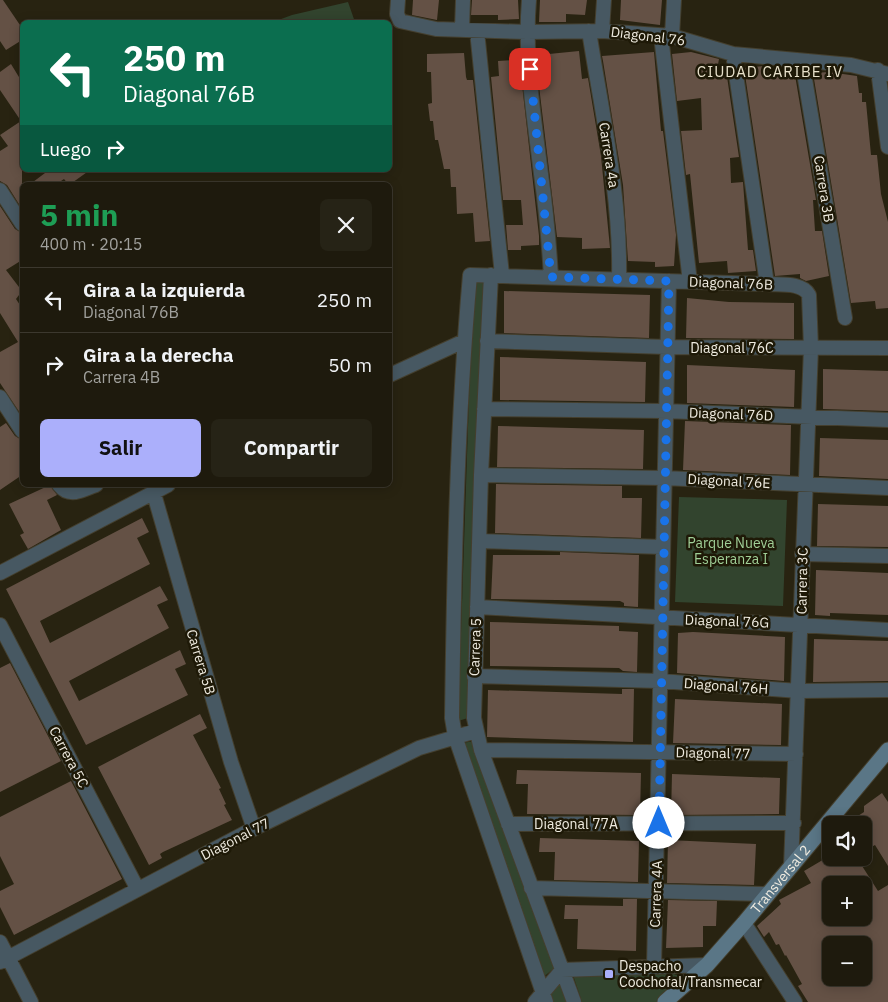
<!DOCTYPE html>
<html lang="es">
<meta charset="utf-8">
<style>
:root{--surface:#1e1a0d;--page:#262316;--text:#f1f3f6;--muted:#a1a19d;--line:#3c382e;--accent:#abaffb}
body{margin:0;font-family:"IBM Plex Sans",sans-serif;background:var(--page);color:var(--text);height:100vh;display:flex;flex-direction:column;font-size:19px;white-space:nowrap}
*{box-sizing:border-box;margin:0}
p{font-size:16px;color:var(--muted)}
.icon{flex:none;width:28px;height:28px;fill:none;stroke:currentColor;stroke-width:2;stroke-linecap:round;stroke-linejoin:round}
.map{position:relative;flex:1;overflow:hidden}
.details{position:absolute;left:20px;top:182px;width:372px;height:305px;display:flex;flex-direction:column;background:var(--surface);border-radius:8px;box-shadow:0 2px 12px #0003,0 0 0 1px var(--line)}
.details>*{flex:none}
.hud{position:absolute;left:20px;top:20px;width:372px;height:152px;border-radius:8px;box-shadow:0 2px 12px #0003,0 0 0 1px var(--line);background:#0b6e4f;color:#fff;overflow:hidden}
.tools{position:absolute;left:822px;top:816px;display:grid;gap:10px}
.tools a{display:grid;place-items:center;width:50px;height:50px;border-radius:8px;background:var(--surface);box-shadow:0 2px 12px #0003,0 0 0 1px var(--line);font-size:25px}
.pin{position:absolute;display:grid;place-items:center;width:42px;height:42px;color:#fff;margin:-21px;border-radius:10px;box-shadow:0 2px 8px #0006}
.me{position:absolute;width:55px;margin:-28px;rotate:0deg;stroke-linejoin:round;filter:drop-shadow(0 0 4px #0008)}
.turn{display:flex;align-items:center;gap:18px;height:105px;padding:0 20px;font-size:22px}
.turn .icon{width:65px;height:65px;stroke-width:2.5}
.turn b{display:block;font-size:35px;line-height:42px}
.then{display:flex;align-items:center;height:48px;padding:0 20px;background:#0003;gap:10px;font-size:19px}
.round{display:grid;place-items:center;flex:none;width:52px;height:52px;border-radius:8px;background:var(--page)}
.head{display:flex;align-items:center;justify-content:space-between;height:85px;padding:0 20px}
h1{font-size:30px;font-weight:700;line-height:38px;color:#1e9e55}
.button{display:flex;gap:10px;margin-top:auto;padding:10px 20px}
.button a{flex:1;height:58px;border-radius:8px;background:var(--accent);color:#111;font-size:20px;font-weight:700;line-height:58px;text-align:center}
.button a+a{background:var(--page);color:var(--text)}
ul{padding:0;list-style:none}
li{display:flex;align-items:center;gap:15px;height:65px;padding:0 20px;border-top:1px solid var(--line)}
li div{flex:1}
li b{display:block;font-size:19px}
li em{font-style:normal}
.map>svg:first-child{display:block}
.green{fill:#32442e}
.building{fill:#645145;fill-rule:evenodd}
.lines{fill:none;stroke-linecap:round;stroke-linejoin:round}
.street-casing{stroke:#443f2e;stroke-width:16}
.secondary-casing{stroke:#443f2e;stroke-width:17}
.street{stroke:#475862;stroke-width:14}
.secondary{stroke:#5a7686;stroke-width:15}
.route{stroke:#1a73e8;stroke-width:9;stroke-dasharray:0 16.2}
.poi-dot{fill:#abaffb;stroke:#1e1907;stroke-width:2}
.labels{text-anchor:middle;stroke-width:5;stroke-linejoin:round;paint-order:stroke}
.street-label{font-size:14px;fill:#efebe0;stroke:#1e1907}
.park-label{font-size:14px;fill:#a0cf97;stroke:#1e1907}
.poi-label{font-size:14px;fill:#efebe0;stroke:#1e1907;text-anchor:start}
.neighbourhood-label{font-size:15px;letter-spacing:1px;fill:#e8e1cb;stroke:#1e1907}
</style>
<div class="map">
<svg width="888" height="1002" viewBox="0 0 888 1002">
<rect width="100%" height="100%" fill="#282311"/>
<path class="green" d="M348,2L355,22H273L292,15Z
M484,279L468,718L458,721L473,280Z
M679,497L787,500L783,606L675,602Z
M474,741L557,966L542,978L463,743Z
M572,972L583,976L673,974L683,977L677,985L657,1002H582Z
M561,981L569,1002H551L548,994Z"/>
<path class="building" d="M0,0H3L22,28V40L6,50L0,41Z
M413,0H439L437,20L412,15Z
M472,0H518L519,19L498,20V15H471Z
M540,0H587L585,15L566,14V22H539Z
M621,0H662L660,25L620,20Z
M579,51L582,79L588,78L601,156L610,248L582,249V238L557,237L539,86V82H543L539,55Z
M654,52L661,131H663L676,235L674,266L655,267V262L628,261L623,185L603,61L602,56Z
M691,52L719,59L717,70H726L739,157L730,158L731,183L743,182L748,250H753L756,271L728,273L727,261L699,263L690,174L686,175L681,131L702,130L701,98L677,101L672,54Z
M464,53L466,77L467,80H473L490,241L475,242L473,213L457,214L456,187H451L450,169H444L438,140H435L433,121H430L428,104L432,103L431,72H427V54Z
M513,60L514,76H519L522,84L539,236V245L521,246V250H508L506,225H523L521,200H503L491,77L499,76L498,61Z
M11,64L22,82V209L7,185L0,181V151L8,146L0,135L21,121L0,90V72Z
M764,66V75H795L816,200H813L815,231H822L829,276L806,281L800,278V274L775,276L744,68Z
M829,72L857,76L859,93H862V102H866L871,155H877L881,194L888,222V308L876,309L875,301L851,303L813,73Z
M49,170H90L69,185L64,179L55,185H29Z
M0,206L15,229L22,233V260L6,270L22,291L16,299L22,308V416L0,383V352L18,342L0,313Z
M504,291L650,295L649,338L504,333Z
M687,298L729,302L794,303V339L686,338Z
M500,357L646,362L645,402L500,400Z
M687,365L795,370L794,407L687,403Z
M823,369L888,371V411L823,409Z
M685,421L791,425L790,475L683,470Z
M6,423L15,436L22,440V475L0,490V427Z
M498,426L644,430L643,469L497,467Z
M820,438L888,440V479L819,476Z
M496,484L622,486V498H642L641,538L495,533Z
M50,485L57,495L47,500L61,530L28,549L20,535L24,533L9,504Z
M818,504L888,506V547L817,546Z
M142,518L149,532L137,538L150,564L40,621L50,643L160,586L168,600L157,605L169,628L69,681L79,701L180,650L186,664L175,669L188,695L86,745L6,589Z
M560,552L639,555L638,607L624,606V603L620,601L491,599L493,555H560Z
M816,570L888,573V615L830,613V616L815,615Z
M490,622L619,626V631L638,632L637,672L623,671L619,668L490,666Z
M693,632L785,637L784,681L677,673L678,633Z
M814,639L888,641V681L813,682Z
M10,663L61,761L0,792V668Z
M622,689H634L633,742L487,737L488,690L622,694Z
M675,699L782,704L781,745L673,743Z
M200,714L207,728L193,735L221,788L219,789L226,804L224,805L232,820L163,852L160,854L162,858L149,865L98,767Z
M517,770L641,773L640,815L527,814L528,784H516Z
M672,774L780,778L779,814L671,815Z
M71,781L122,879L14,935L0,907V891L14,884L0,856V817Z
M882,793L888,802V866L875,845L864,851V825H844L864,812V806Z
M540,838L639,841L638,882L554,880L555,852H539Z
M668,840L756,844L754,885L667,883Z
M826,858H857L878,891L888,885V1002H808L798,986L802,984L786,955L785,956L779,944L776,945L769,932L764,937L757,926L781,904L779,900L811,883L804,871ZM831,885H864V918H831ZM831,945H864V966L871,978H831Z
M623,899H637L636,951L577,949L578,919H564L565,905L623,906Z
M668,900L717,901L716,926H703V947L666,948Z"/>
<g class="lines">
<defs>
<path id="street" d="M398,0L397,14L400,21L436,29L527,32L602,31L672,36L733,54L851,65L888,74
M529,0C524,58 534,116 541,174C546,209 549,243 551,277
M462,29L463,0
M477,31L502,275
M589,31C602,114 621,196 619,280
M602,31L604,0
M661,36L690,282
M672,36L674,0
M733,54L767,284
M802,61L845,318
M878,70L888,147
M0,190L22,224
M491,275L481,475L474,718L481,750L574,1002
M487,341L667,347L888,348
M390,375L464,341
M0,397L22,431
M484,409L665,411L888,420
M481,475L664,478L888,488
M59,485C70,499 83,489 96,485
M154,494L231,762L254,829
M479,541L663,547
M802,554L888,556
M0,573L168,485
M477,607L888,630
M0,625L137,888
M474,676L660,681L799,691L888,690
M481,750L796,754
M508,824L794,823
M531,888L768,894
M744,923L795,1002
M0,942L31,1002
M0,962L247,832L419,748L476,731
M654,967L669,281
M535,1002L562,970L707,965
M546,1002L455,736L452,718C454,570 457,422 470,275L767,284C780,285 802,282 809,295L811,348L791,867"/>
<g id="secondary">
<path id="s1" d="M665,1002L707,965L744,923L888,750"/>
</g>
</defs>
<use href="#street" class="street-casing"/>
<use href="#secondary" class="secondary-casing"/>
<use href="#street" class="street"/>
<use href="#secondary" class="secondary"/>
</g>
<g class="lines">
<path class="route" d="M530,69L551,277L669,281L659,823"/>
</g>
<rect class="poi-dot" x="604" y="969" width="10" height="10" rx="2.5"/>
<g class="labels">
<g class="street-label">
<text transform="translate(648 36) rotate(7)" y="5">Diagonal 76</text>
<text transform="translate(609 155) rotate(81)" y="5">Carrera 4a</text>
<text transform="translate(824 189) rotate(81)" y="5">Carrera 3B</text>
<text transform="translate(731 283) rotate(2)" y="5">Diagonal 76B</text>
<text x="732" y="353">Diagonal 76C</text>
<text transform="translate(731 414) rotate(2)" y="5">Diagonal 76D</text>
<text transform="translate(729 481) rotate(3)" y="5">Diagonal 76E</text>
<text transform="translate(802 581) rotate(-89)" y="5">Carrera 3C</text>
<text transform="translate(727 621) rotate(2)" y="5">Diagonal 76G</text>
<text transform="translate(475 647) rotate(-88)" y="5">Carrera 5</text>
<text transform="translate(201 662) rotate(73)" y="5">Carrera 5B</text>
<text transform="translate(726 686) rotate(4)" y="5">Diagonal 76H</text>
<text transform="translate(713 753) rotate(1)" y="5">Diagonal 77</text>
<text transform="translate(69 757) rotate(62)" y="5">Carrera 5C</text>
<text x="576" y="829">Diagonal 77A</text>
<text transform="translate(235 839) rotate(-27)" y="5">Diagonal 77</text>
<text dy="5" stroke="none"><textPath href="#s1" startOffset="169">Transversal 2</textPath></text>
<text transform="translate(656 894) rotate(-88)" y="5">Carrera 4A</text>
</g>
<g class="park-label">
<text x="731" y="548">Parque Nueva<tspan x="731" dy="16">Esperanza I</tspan></text>
</g>
<g class="poi-label">
<text x="619" y="971">Despacho<tspan x="619" dy="16">Coochofal/Transmecar</tspan></text>
</g>
<g class="neighbourhood-label">
<text x="770" y="77">CIUDAD CARIBE IV</text>
</g>
</g>
</svg>
<div class="tools">
<a><svg class="icon" aria-label="sound" viewBox="0 0 24 24"><path d="M4 9h4l5-4v14l-5-4H4zM17 9q2 3 0 6"/></svg></a>
<a>+</a>
<a>−</a>
</div>
<div class="pin" style="left:530px;top:69px;background:#d93025"><svg class="icon" aria-label="arrive" viewBox="0 0 24 24"><path d="M6 21V4h12l-3 4 3 4H6"/></svg></div>
<svg class="me" style="left:659px;top:823px" viewBox="-20 -20 40 40"><circle r="19" fill="#fff"/><path d="M0-13L10 11 0 6-10 11z" fill="#1a73e8"/></svg>
<div class="hud">
<div class="turn"><svg class="icon" aria-label="left" viewBox="0 0 24 24"><path d="M17 20v-9H6M10 6l-5 5 5 5"/></svg><div><b>250 m</b>Diagonal 76B</div></div>
<div class="then">Luego<svg class="icon" aria-label="right" viewBox="0 0 24 24"><path d="M7 20v-9h11M14 6l5 5-5 5"/></svg></div>
</div>
<section class="details">
<div class="head"><div><h1>5 min</h1><p>400 m · 20:15</p></div><a class="round"><svg class="icon" aria-label="close" viewBox="0 0 24 24"><path d="M6 6l12 12M18 6L6 18"/></svg></a></div>
<ul>
<li><svg class="icon" aria-label="left" viewBox="0 0 24 24"><path d="M17 20v-9H6M10 6l-5 5 5 5"/></svg><div><b>Gira a la izquierda</b><p>Diagonal 76B</p></div><em>250 m</em></li>
<li><svg class="icon" aria-label="right" viewBox="0 0 24 24"><path d="M7 20v-9h11M14 6l5 5-5 5"/></svg><div><b>Gira a la derecha</b><p>Carrera 4B</p></div><em>50 m</em></li>
</ul>
<div class="button"><a>Salir</a><a>Compartir</a></div>
</section>
</div>
